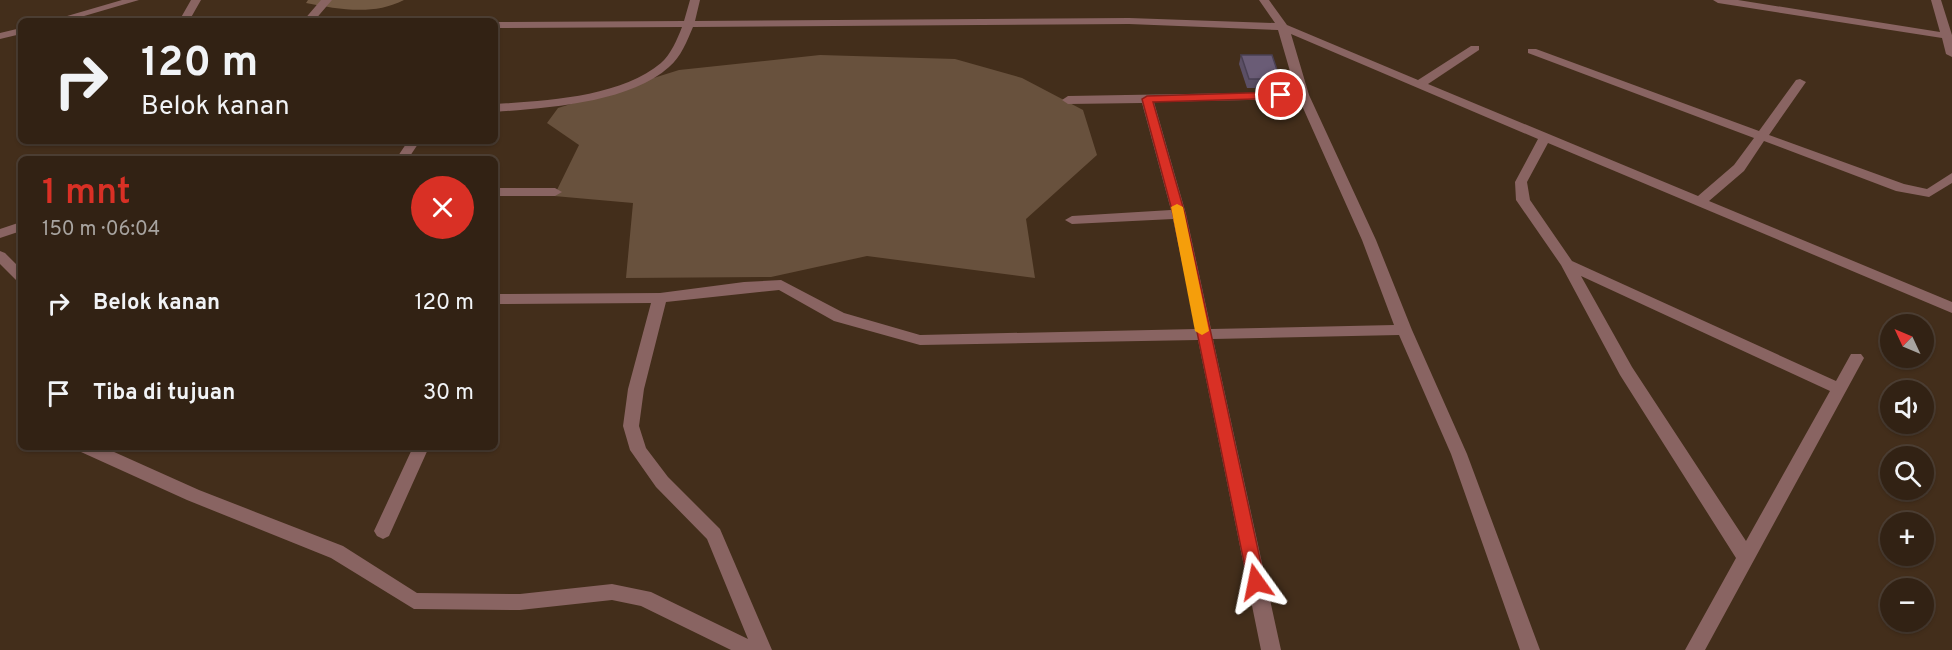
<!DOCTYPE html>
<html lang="id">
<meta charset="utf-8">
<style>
:root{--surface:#322214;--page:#3d2f22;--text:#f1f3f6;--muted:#a8a4a0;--line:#4d3f34;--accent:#d93025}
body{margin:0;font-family:Overpass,sans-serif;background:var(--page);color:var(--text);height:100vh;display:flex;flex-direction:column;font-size:22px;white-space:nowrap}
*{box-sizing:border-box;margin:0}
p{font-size:20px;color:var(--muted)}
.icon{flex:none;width:33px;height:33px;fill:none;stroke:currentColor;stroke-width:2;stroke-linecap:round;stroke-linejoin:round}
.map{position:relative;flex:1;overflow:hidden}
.sheet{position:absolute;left:18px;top:156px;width:480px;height:294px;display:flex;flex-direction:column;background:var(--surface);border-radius:9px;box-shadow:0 2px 4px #0004,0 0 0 2px var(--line)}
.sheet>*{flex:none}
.guide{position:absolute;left:18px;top:18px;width:480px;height:126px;border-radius:9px;box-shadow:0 2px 4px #0004,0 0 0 2px var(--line);background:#322214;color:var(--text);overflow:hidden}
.needle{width:39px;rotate:314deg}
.tools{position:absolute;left:1880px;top:314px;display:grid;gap:12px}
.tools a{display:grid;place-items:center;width:54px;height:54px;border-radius:50%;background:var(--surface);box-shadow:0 2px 4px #0004,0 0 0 2px var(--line);font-size:30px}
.pin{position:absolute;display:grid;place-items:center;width:51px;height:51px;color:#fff;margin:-26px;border:3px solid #fff;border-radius:50%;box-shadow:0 2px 6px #0007}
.me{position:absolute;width:66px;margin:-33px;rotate:348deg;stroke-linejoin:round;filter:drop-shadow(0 0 4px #0008)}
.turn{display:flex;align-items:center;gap:21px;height:126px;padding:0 24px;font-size:27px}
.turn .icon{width:78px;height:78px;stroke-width:2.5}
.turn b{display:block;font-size:42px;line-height:51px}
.round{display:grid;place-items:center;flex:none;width:63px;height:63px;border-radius:32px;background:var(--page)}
.head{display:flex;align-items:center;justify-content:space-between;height:102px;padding:0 24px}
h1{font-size:36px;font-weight:600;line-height:45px;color:var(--accent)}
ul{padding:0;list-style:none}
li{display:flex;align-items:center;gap:18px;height:90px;padding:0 24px}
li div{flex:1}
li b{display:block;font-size:22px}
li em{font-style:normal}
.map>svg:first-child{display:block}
.green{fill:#68513d}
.forest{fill:#735a43}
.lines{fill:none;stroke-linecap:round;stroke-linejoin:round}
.minor{fill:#896462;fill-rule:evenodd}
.wall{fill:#5b4f65}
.building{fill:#6a5c76;stroke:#4a4053;stroke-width:1.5}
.route{fill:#d93025;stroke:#8d1f18;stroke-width:1.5}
.slow{fill:#f59e0b}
</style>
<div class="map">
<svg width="1952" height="650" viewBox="0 0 1952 650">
<rect width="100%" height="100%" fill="#432e1b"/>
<path class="green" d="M820,55L955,59L1022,78L1083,110L1097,155L1026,219L1035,278L867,256L771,277L626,278L633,203L554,196L579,145L547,123L558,108L679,70Z"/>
<path class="forest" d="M308,0H404C373,16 338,9 306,3Z"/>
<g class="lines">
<path class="minor" d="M122,0H139L67,21H50Z
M191,0H201L189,21H179Z
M321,0H332L314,21H303Z
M690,0H700L695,21L1129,18L1275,23L1259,0H1269L1287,25L1418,80L1471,46H1479V50L1428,84L1698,196L1734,165L1754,138L1528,53V49H1536L1759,131L1796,80L1800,79L1806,82L1769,135L1904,184L1927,189L1952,173V183L1929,197L1896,191L1764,141L1744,171L1709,201L1952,302V313L1548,143L1527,182L1530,200L1572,261L1836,381L1851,354H1861L1864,358L1705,650H1685L1736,558L1620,375L1561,265L1516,200L1515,182L1538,139L1291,34L1309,95L1376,240L1412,330L1467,454L1540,650H1520L1451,454L1399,335L1213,339L1281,650H1261L1198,340L920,345L834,321L779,290L666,302L644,389L639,426L646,448L668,477L720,529L772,650H731L641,606L612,600L520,610L414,609L331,558L187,500L81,452L79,447H103L199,490L343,546L417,593L520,594L612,584L651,592L748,639L707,539L656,487L630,450L623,426L628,389L651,303L495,304V294L660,293L744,282L781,280L844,313L920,335L1196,329L1173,219L1072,224L1065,220L1072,216L1171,210L1142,103L1068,104L1062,100L1068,96L1296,92L1278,30L1129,24L693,27C687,41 681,57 669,67C629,103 546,108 495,112V104C545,101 621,97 661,63C671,54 677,40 682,27L495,28V22L684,21ZM1299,99L1362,240L1394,325L1211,329L1186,214L1154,102ZM1581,276L1830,391L1746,541L1632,367Z
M1713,0H1738L1940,32L1931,0H1941L1952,35V57L1946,54L1942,38L1718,3Z
M21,28V34L0,39V33Z
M408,141H420L408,159H396Z
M495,188H555L562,192L555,196H495Z
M21,222V231L0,238V229Z
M0,251L5,253L21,269V282L16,280L0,264Z
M413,447H429L389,536L383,539L377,536L374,531Z"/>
</g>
<path class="wall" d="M1241,55L1280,79L1278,88H1247L1239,64Z"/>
<path class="building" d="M1241,55H1272L1280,79H1249Z"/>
<path class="route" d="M1281,92L1286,95L1285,98L1153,102L1185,214L1265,582L1262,587L1256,589L1250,587L1248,582L1173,214L1142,99L1147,96Z"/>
<path class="slow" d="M1177,204L1183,207L1209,331L1202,335L1195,331L1171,207Z"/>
</svg>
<div class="tools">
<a><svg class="needle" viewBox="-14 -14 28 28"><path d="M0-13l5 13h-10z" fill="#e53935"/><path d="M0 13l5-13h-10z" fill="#a8a4a0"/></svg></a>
<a><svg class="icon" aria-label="sound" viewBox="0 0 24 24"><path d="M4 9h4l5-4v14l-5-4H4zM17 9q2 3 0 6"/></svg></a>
<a><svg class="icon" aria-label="search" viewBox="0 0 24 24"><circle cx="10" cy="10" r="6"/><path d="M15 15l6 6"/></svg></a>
<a>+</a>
<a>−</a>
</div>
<div class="pin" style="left:1281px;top:95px;background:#d93025"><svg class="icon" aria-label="arrive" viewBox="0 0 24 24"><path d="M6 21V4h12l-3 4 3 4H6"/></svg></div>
<svg class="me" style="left:1256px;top:582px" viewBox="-20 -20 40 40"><path d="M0-17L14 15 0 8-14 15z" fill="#d93025" stroke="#fff" stroke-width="4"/></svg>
<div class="guide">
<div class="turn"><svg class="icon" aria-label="right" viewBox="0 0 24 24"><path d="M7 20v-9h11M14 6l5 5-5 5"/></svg><div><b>120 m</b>Belok kanan</div></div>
</div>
<section class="sheet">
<div class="head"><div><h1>1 mnt</h1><p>150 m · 06:04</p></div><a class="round" style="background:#d93025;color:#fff"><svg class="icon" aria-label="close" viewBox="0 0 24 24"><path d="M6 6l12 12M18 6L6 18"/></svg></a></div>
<ul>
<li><svg class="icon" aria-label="right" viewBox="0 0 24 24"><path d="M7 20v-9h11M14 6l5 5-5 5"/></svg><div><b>Belok kanan</b></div><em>120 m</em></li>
<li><svg class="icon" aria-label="arrive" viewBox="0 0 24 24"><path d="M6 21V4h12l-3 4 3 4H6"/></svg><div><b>Tiba di tujuan</b></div><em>30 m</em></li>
</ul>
</section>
</div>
